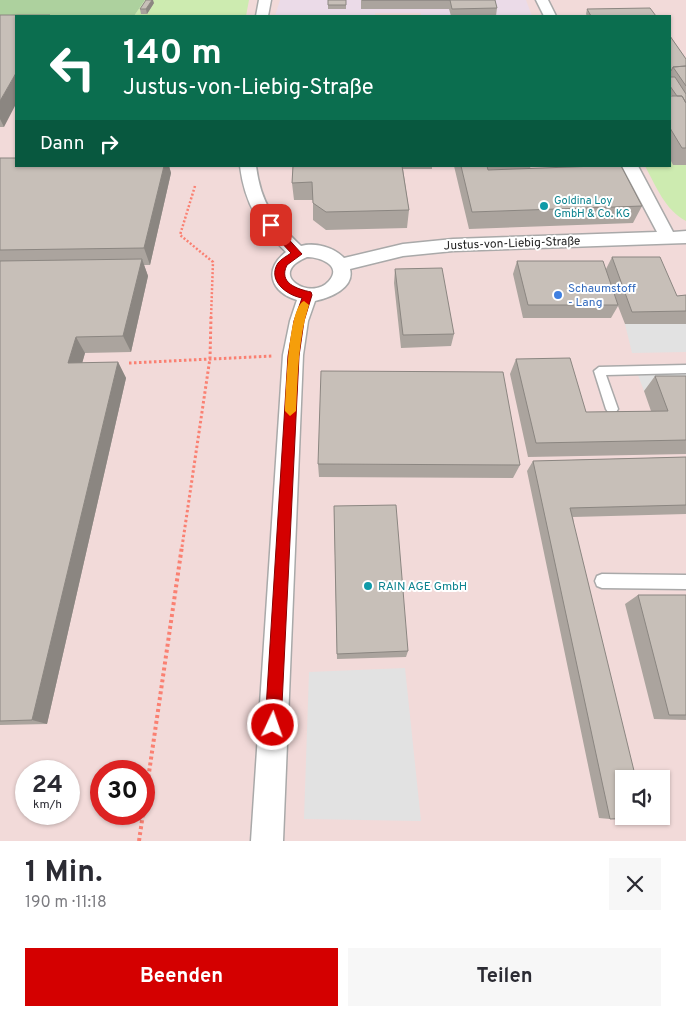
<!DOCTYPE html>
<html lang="de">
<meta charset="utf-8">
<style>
:root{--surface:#fff;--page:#f7f7f7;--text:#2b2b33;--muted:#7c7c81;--accent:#d40000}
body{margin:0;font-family:Overpass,sans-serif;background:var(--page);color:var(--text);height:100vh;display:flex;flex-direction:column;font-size:19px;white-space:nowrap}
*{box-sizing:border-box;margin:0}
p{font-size:16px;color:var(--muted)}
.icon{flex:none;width:28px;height:28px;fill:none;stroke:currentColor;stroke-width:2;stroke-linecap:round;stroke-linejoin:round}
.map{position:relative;height:841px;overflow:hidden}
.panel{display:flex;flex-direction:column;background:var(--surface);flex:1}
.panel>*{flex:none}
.top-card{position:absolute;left:15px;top:15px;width:656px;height:152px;border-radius:0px;box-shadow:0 1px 4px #0004;background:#0b6e4f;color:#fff;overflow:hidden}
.controls{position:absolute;left:615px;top:770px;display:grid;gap:10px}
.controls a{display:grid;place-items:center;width:55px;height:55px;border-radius:0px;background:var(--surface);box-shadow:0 1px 4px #0004;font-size:25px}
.speed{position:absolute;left:15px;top:760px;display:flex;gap:10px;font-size:25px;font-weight:700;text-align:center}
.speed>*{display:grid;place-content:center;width:65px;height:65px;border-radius:50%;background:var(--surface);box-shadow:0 1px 4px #0004;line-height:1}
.speed small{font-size:12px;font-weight:400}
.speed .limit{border:8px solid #d22;background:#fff;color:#111}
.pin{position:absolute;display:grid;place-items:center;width:42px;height:42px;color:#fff;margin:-21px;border-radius:10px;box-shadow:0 2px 8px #0006}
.me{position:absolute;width:55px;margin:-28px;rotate:3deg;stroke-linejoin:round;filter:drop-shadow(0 0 4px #0008)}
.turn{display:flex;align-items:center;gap:18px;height:105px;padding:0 25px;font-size:22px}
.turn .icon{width:65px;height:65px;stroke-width:2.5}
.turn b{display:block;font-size:35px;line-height:42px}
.then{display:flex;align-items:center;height:48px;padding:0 25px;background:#0003;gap:10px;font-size:19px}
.round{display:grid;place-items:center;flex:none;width:52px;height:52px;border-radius:0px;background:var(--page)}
.overview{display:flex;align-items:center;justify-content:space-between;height:85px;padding:0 25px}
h1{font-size:30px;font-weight:700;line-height:38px}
.action{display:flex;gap:10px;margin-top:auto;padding:10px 25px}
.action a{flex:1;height:58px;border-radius:0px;background:var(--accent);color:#fff;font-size:20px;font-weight:700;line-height:58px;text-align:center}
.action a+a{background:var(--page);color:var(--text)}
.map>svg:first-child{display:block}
.commercial{fill:#f2dad9;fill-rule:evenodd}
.industrial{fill:#ebdbe8}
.grass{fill:#cdebb0}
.forest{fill:#add19e}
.parking{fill:#e2e2e2}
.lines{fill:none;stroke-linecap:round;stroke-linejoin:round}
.lane-casing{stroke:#a9a9a9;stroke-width:3}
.street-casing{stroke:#a9a9a9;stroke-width:3}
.path-far2{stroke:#fa8072;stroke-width:2.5;stroke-dasharray:2 2;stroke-linecap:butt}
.path-far1{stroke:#fa8072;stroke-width:3;stroke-dasharray:2.5 2.5;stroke-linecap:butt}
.path{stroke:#fa8072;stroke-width:4;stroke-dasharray:3 3;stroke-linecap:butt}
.lane{fill:#fff;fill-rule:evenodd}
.street{fill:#fff;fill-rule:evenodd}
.wall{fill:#aba49e}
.shaded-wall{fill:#8b8681}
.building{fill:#c7bfb8;stroke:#8b8681}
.route{fill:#d40000;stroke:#8a0000}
.slow{fill:#f59e0b}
.culture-dot{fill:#0f9aa8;stroke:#fff;stroke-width:2}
.shop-dot{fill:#3f7fe0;stroke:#fff;stroke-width:2}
.labels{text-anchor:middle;stroke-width:4;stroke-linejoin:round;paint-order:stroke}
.far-culture-label{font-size:11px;fill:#0d838f;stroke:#fff;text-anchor:start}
.street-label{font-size:12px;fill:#222;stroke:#fff}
.shop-label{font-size:12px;fill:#366cbe;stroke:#fff;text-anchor:start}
.culture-label{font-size:12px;fill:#0d838f;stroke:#fff;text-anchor:start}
</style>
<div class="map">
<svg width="686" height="841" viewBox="0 0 686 841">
<rect width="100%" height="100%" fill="#f2efe9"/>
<path class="commercial" d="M145,0H686V841H0V18L16,19V166H670V16H134ZM26,771H69V814H26ZM101,771H144V814H101ZM624,779H661V816H624Z"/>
<path class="industrial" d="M280,0H526L532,16H421V13H375V16H275Z"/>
<path class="grass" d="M145,0H249L246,16H134Z
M670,159L673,165H686V221C665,210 656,186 645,166H670Z"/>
<path class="forest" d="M0,0H145L134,16H16L0,26Z"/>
<path class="parking" d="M625,324H686V352L632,353Z
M686,369V391H644L636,370Z
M405,668L421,821L304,819L309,672Z"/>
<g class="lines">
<defs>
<path id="lane" d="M686,365V373L606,375L618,409L616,412H608L606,409L594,371L599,367Z
M602,574L686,575V589L602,588L597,586L595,581L597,576Z"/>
<path id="street" d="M259,0H271L268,16H256Z
M536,0H548L556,16H544Z
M240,166H256C261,204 274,220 301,246C315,242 334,247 344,258L403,244L453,239L657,232L622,166H638L673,232L686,231V243L453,251L403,256L350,269C355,288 330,298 315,301L308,321L303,355L283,841H251L283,355L290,321L297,300C271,292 263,270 286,252C259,225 245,205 240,166ZM307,257C319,257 343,265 329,281C311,302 265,274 307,257Z"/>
</defs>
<use href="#lane" class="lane-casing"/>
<use href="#street" class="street-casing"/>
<path class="path-far2" d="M195,186L180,235L213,262L211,318"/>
<path class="path-far1" d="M129,363L273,356
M182,547L210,358L211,317"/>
<path class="path" d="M144,807L182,546
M139,841L143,814"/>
<use href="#lane" class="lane"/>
<use href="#street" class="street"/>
</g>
<path class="wall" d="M328,0H346V9H328Z
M361,0H495L497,8L496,16H451L449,9H361Z
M154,3L147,14H141L140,9Z
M587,9L656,16H587L586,14Z
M0,15L4,127H0Z
M670,36L686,59V165H673L670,159V96H672L670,94Z
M0,158L16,166H169L171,173L150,265H144L148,276L131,352L85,353L82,363L118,362L126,378L47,724L0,725Z
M293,166H432V169H403L409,210L407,228L326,230L313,220V200H294L292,183Z
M454,166H531L530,168L642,206L633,223L469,229Z
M612,257L677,296L686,295V324H625L618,306L611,318H523L513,274L517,261L606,269Z
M395,269L454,334L451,346L401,348L394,283Z
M516,359L586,412L651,411L644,391L655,376H686V454L528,457L510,374Z
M686,457V514L573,517L610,819L599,818L527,471L533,461Z
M318,464L520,465L513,478L319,477Z
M334,506L408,651L406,657L337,659Z
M638,595H686V720L654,719L625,604Z"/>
<path class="shaded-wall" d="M152,0H153L154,3L147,14L146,9Z
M16,73V104L4,127L0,119V101Z
M164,166H169L171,173L150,265L144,248Z
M142,259L148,276L131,352L123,336Z
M76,337L85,353L78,378L68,363Z
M118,362L126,378L47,724L32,720Z"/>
<path class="building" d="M146,0H152L146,9H140Z
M328,0H346V5H328Z
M362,0H495L497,8L452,9L450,0Z
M650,8L656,16H591L587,9Z
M0,15H50L49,16H16V73L0,101Z
M670,36L686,59V66L673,67L671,71H670Z
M686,66V86L673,67Z
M670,77H675L686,94V103L682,96H677L670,86Z
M670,96H682L686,103V148H682L670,128Z
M0,158H16V166H164L144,248L0,250Z
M293,166H402L409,210L326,212L313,203L312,182L292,183Z
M461,166H487L488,170L597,166H621L642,206L472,212Z
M612,257H660L677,296L686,295V311L632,312Z
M142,259L123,336L76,337L68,363L118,362L32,720L0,721V261Z
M517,261H603L618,305H528Z
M442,268L454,334L403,335L395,269Z
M570,358L586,412L668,411L655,376H686V440L536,443L516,359Z
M321,371L503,372L520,465L318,464Z
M686,457V505L570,508L636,779H624V816H645V818L610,819L533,461Z
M396,505L408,651L337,654L334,506Z
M638,595H686V715H669Z"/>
<path class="route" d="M271,222L274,223L302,254L287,265C278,283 297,289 311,292L312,295L304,321L299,356L281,725L278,730L273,733L268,730L265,725L288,356L294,321L302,298C286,295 267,280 278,263C281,259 287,256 291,253L267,227V223Z"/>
<path class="slow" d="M304,301L309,305C298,339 298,375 296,411L290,416L285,411C286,393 288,307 304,301Z"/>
<g class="culture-dot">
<circle cx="544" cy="206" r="5"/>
<circle cx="368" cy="586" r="5"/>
</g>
<circle class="shop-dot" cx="558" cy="295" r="5"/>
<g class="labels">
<g class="far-culture-label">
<text x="554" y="204">Goldina Loy<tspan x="554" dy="13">GmbH &amp; Co. KG</tspan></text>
</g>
<g class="street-label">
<text transform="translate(512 243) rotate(-2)" y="4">Justus-von-Liebig-Straße</text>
</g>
<g class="shop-label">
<text x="568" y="292">Schaumstoff<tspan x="568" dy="14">- Lang</tspan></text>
</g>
<g class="culture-label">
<text x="378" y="590">RAIN AGE GmbH</text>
</g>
</g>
</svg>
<div class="controls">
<a><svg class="icon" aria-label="sound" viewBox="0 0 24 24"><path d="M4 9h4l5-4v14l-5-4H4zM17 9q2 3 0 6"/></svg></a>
</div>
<div class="speed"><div>24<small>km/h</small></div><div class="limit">30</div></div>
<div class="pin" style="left:271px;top:225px;background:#d93025"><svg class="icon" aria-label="arrive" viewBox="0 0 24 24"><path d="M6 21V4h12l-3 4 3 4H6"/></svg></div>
<svg class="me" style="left:273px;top:725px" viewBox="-20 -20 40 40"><circle r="17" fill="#d40000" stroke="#fff" stroke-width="3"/><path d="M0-11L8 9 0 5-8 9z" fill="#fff"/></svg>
<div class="top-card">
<div class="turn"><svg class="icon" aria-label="left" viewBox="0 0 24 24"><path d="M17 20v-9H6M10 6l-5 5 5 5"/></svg><div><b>140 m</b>Justus-von-Liebig-Straße</div></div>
<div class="then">Dann<svg class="icon" aria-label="right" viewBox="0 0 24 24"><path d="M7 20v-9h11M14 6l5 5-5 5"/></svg></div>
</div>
</div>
<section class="panel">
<div class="overview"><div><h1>1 Min.</h1><p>190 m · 11:18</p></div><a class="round"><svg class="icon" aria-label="close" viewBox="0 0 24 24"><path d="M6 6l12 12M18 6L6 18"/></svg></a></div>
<div class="action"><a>Beenden</a><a>Teilen</a></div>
</section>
